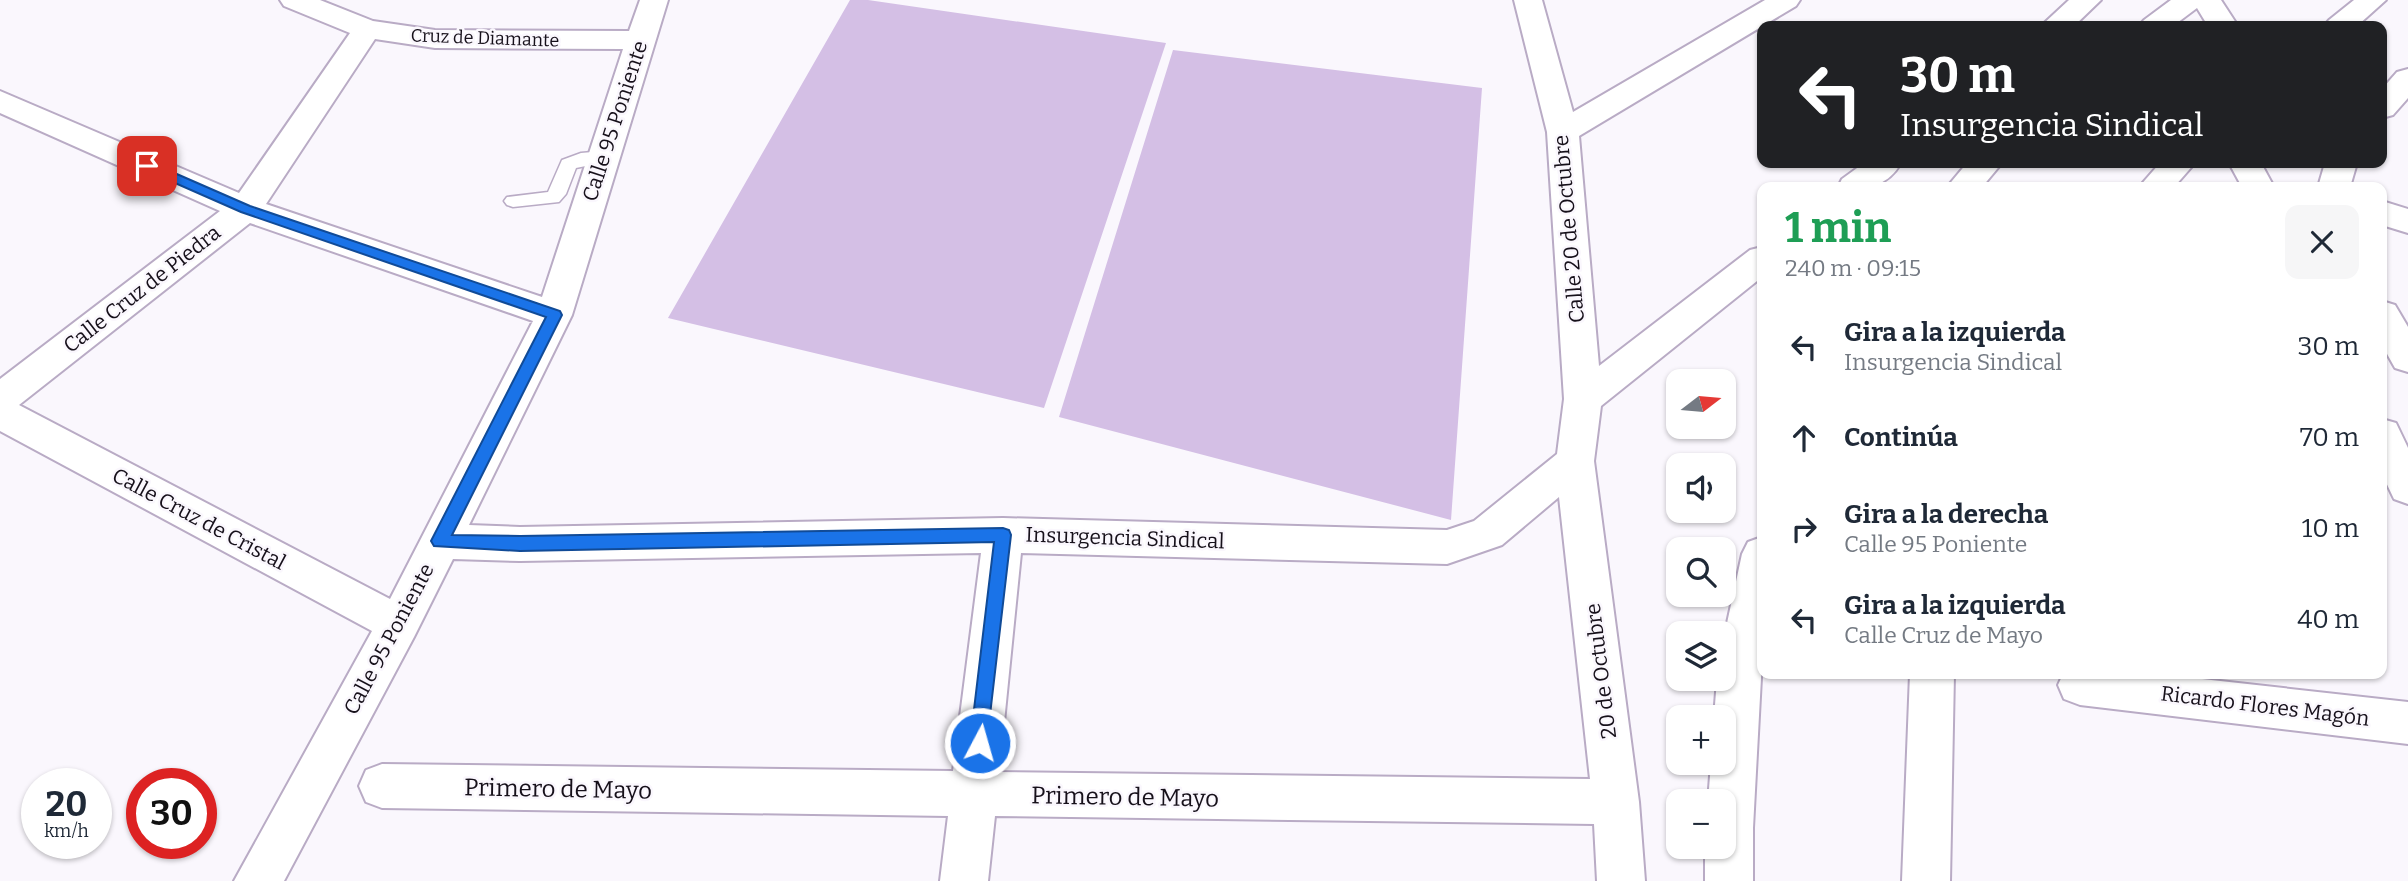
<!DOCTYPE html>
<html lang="es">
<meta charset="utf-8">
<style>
:root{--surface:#fff;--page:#f6f6f7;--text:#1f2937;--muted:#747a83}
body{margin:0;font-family:Bitter,serif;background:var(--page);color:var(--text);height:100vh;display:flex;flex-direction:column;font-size:26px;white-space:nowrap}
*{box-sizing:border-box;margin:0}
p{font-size:23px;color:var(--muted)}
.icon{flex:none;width:38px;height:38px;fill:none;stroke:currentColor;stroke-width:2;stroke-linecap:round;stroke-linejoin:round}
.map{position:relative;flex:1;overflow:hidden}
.sheet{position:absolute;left:1757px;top:182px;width:630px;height:497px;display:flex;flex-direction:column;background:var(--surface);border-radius:14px;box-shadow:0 2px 5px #0004}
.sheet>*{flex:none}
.banner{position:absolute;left:1757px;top:21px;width:630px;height:147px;border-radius:14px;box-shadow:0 2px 5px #0004;background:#202124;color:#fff;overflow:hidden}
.needle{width:46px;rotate:74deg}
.tools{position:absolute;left:1666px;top:369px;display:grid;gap:14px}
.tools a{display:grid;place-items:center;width:70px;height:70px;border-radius:14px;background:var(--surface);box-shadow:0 2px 5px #0004;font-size:35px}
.speed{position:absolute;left:21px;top:768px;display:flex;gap:14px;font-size:35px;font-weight:700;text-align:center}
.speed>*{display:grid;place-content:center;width:91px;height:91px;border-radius:50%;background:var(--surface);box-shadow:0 2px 5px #0004;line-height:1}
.speed small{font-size:18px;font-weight:400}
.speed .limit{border:10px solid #d22;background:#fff;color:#111}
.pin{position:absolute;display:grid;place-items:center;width:60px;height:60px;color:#fff;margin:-30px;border-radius:14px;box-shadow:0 4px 10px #0006}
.me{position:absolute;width:77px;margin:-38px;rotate:6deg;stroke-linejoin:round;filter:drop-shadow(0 0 5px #0008)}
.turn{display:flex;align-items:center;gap:24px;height:147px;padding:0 28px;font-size:32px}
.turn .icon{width:91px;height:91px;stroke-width:2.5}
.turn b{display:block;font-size:49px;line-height:60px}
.round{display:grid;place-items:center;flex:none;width:74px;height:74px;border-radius:14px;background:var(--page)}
.summary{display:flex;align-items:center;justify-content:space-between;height:119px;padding:0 28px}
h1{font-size:42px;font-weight:700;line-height:52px;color:#1e9e55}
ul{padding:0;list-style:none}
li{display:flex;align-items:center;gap:21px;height:91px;padding:0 28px}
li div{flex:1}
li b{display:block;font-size:26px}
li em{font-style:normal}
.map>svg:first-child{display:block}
.green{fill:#d4bfe5}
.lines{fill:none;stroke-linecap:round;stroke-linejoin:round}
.service-casing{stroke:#b9abc5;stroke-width:3}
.minor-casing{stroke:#b9abc5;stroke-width:4}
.secondary-casing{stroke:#b9abc5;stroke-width:4}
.service{fill:#fff;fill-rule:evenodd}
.minor{fill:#fff;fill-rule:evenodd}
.secondary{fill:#fff;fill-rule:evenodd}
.route{fill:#1a73e8;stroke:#114b97;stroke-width:2}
.labels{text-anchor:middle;stroke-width:5;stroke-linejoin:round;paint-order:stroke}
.far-street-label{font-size:18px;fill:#16101a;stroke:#faf7fd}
.street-label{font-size:21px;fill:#16101a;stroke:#faf7fd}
.near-street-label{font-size:24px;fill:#16101a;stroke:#faf7fd}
</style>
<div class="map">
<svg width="2408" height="881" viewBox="0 0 2408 881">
<rect width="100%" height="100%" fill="#faf7fd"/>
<path class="green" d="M850,0H868L1166,43L1044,408L668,318Z
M1173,50L1482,88L1451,520L1059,417Z"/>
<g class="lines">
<defs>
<path id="service" d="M604,151L613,157L610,161L576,168L566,194L559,202L513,207L507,205L504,201L507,197L548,192L562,160L581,153Z"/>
<path id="minor" d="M280,0H320L373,21L435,30L629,31L640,0H668L572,315L469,525L520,527L1003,518L1447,530L1474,521L1557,454L1564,399L1547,132L1514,0H1542L1573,112L1765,0H1800L1796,6L1579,136L1599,366L1750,250L1762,247V277L1601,406L1594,461L1639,802L1645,881H1597L1594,824L995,816L988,881H940L948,816L382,808L366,802L359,786L366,770L382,764L953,771L981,553L520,561L453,559L414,637L284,881H234L372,631L0,431V379L220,211L0,113V91L239,193L350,33L284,6ZM375,39L435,48L623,49L542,297L266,204ZM250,223L533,321L390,599L19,405ZM1559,497L1590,779L999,772L1021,553L1447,564L1502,545Z
M2069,0H2101L2074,26H2041Z
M2408,69V98L2393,115L2382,118V89L2397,72Z
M1864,163H1901C1885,190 1866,187 1838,187L1842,179Z
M2229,163H2261L2274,187H2242Z
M2325,163H2357L2350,187H2318Z
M2382,201L2408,209V233L2382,225Z
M2382,301L2395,305L2408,327V372L2395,368L2382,345Z
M2382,419L2396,423L2408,448V504L2394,499L2382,474Z
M2063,674H2157L2408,702V744L2080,705L2064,699L2058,685Z"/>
<path id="secondary" d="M2171,0H2221L2238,26H2208L2197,8L2173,26H2139L2144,20Z
M2354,0H2386L2357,26H2324L2329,20Z
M1967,163H2002L1982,187H1947Z
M2160,163H2195L2174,187H2139Z
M1762,537V659L1753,828V881H1705V847H1724V802H1708L1711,763H1724V718H1714L1717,679H1724V637L1742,554L1748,542Z
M1910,674H1954L1950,881H1902Z"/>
</defs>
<use href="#service" class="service-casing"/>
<use href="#minor" class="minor-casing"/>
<use href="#secondary" class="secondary-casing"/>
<use href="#service" class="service"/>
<use href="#minor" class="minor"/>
<use href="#secondary" class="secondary"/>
</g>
<path class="route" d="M147,161L250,206L560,311L562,315L452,535L520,536L1003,528L1009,530L1011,535L986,749L980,752L973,749L970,743L994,542L520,551L434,546L431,541L546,317L241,212L143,169L141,166Z"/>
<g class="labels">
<g class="far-street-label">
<text transform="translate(485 38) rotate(2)" y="6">Cruz de Diamante</text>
</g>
<g class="street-label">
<text transform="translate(615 121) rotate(-72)" y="7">Calle 95 Poniente</text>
<text transform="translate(1569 229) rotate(-95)" y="7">Calle 20 de Octubre</text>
<text transform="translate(142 289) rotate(-38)" y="7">Calle Cruz de Piedra</text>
<text transform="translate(199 519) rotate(28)" y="7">Calle Cruz de Cristal</text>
<text transform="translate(1125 538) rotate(2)" y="7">Insurgencia Sindical</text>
<text transform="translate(389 639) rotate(-62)" y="7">Calle 95 Poniente</text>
<text transform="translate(1601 671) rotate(-97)" y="7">20 de Octubre</text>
<text transform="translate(2265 706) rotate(7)" y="7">Ricardo Flores Magón</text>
</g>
<g class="near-street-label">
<text transform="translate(558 789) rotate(1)" y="8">Primero de Mayo</text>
<text transform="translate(1125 797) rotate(1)" y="8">Primero de Mayo</text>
</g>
</g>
</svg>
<div class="tools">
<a><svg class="needle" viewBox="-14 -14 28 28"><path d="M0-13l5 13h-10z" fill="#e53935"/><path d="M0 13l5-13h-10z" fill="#747a83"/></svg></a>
<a><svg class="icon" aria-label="sound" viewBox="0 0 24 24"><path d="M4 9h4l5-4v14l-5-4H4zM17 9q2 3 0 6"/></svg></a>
<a><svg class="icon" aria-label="search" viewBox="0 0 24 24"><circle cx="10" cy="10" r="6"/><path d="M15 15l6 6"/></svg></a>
<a><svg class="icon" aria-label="layers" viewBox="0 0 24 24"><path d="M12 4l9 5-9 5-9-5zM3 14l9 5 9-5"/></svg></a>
<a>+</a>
<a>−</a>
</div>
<div class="speed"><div>20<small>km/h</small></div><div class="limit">30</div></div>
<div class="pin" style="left:147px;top:166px;background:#d93025"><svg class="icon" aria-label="arrive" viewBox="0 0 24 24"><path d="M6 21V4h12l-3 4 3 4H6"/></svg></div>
<svg class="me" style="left:980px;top:743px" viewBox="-20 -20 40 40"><circle r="17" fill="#1a73e8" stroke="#fff" stroke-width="3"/><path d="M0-11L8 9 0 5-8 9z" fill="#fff"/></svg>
<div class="banner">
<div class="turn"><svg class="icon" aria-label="left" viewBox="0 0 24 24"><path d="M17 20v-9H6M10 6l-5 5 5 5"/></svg><div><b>30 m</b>Insurgencia Sindical</div></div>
</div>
<section class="sheet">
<div class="summary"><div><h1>1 min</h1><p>240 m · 09:15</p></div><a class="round"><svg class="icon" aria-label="close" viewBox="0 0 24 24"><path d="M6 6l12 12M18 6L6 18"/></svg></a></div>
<ul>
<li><svg class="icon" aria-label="left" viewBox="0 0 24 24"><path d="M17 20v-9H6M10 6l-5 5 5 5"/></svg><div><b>Gira a la izquierda</b><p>Insurgencia Sindical</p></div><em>30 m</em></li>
<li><svg class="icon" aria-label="ahead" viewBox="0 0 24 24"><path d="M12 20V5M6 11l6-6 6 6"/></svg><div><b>Continúa</b></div><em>70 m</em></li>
<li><svg class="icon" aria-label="right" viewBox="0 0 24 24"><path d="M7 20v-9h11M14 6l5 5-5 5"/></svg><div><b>Gira a la derecha</b><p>Calle 95 Poniente</p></div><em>10 m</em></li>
<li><svg class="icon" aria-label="left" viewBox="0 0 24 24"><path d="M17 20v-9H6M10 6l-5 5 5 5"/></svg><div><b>Gira a la izquierda</b><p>Calle Cruz de Mayo</p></div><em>40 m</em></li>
</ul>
</section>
</div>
